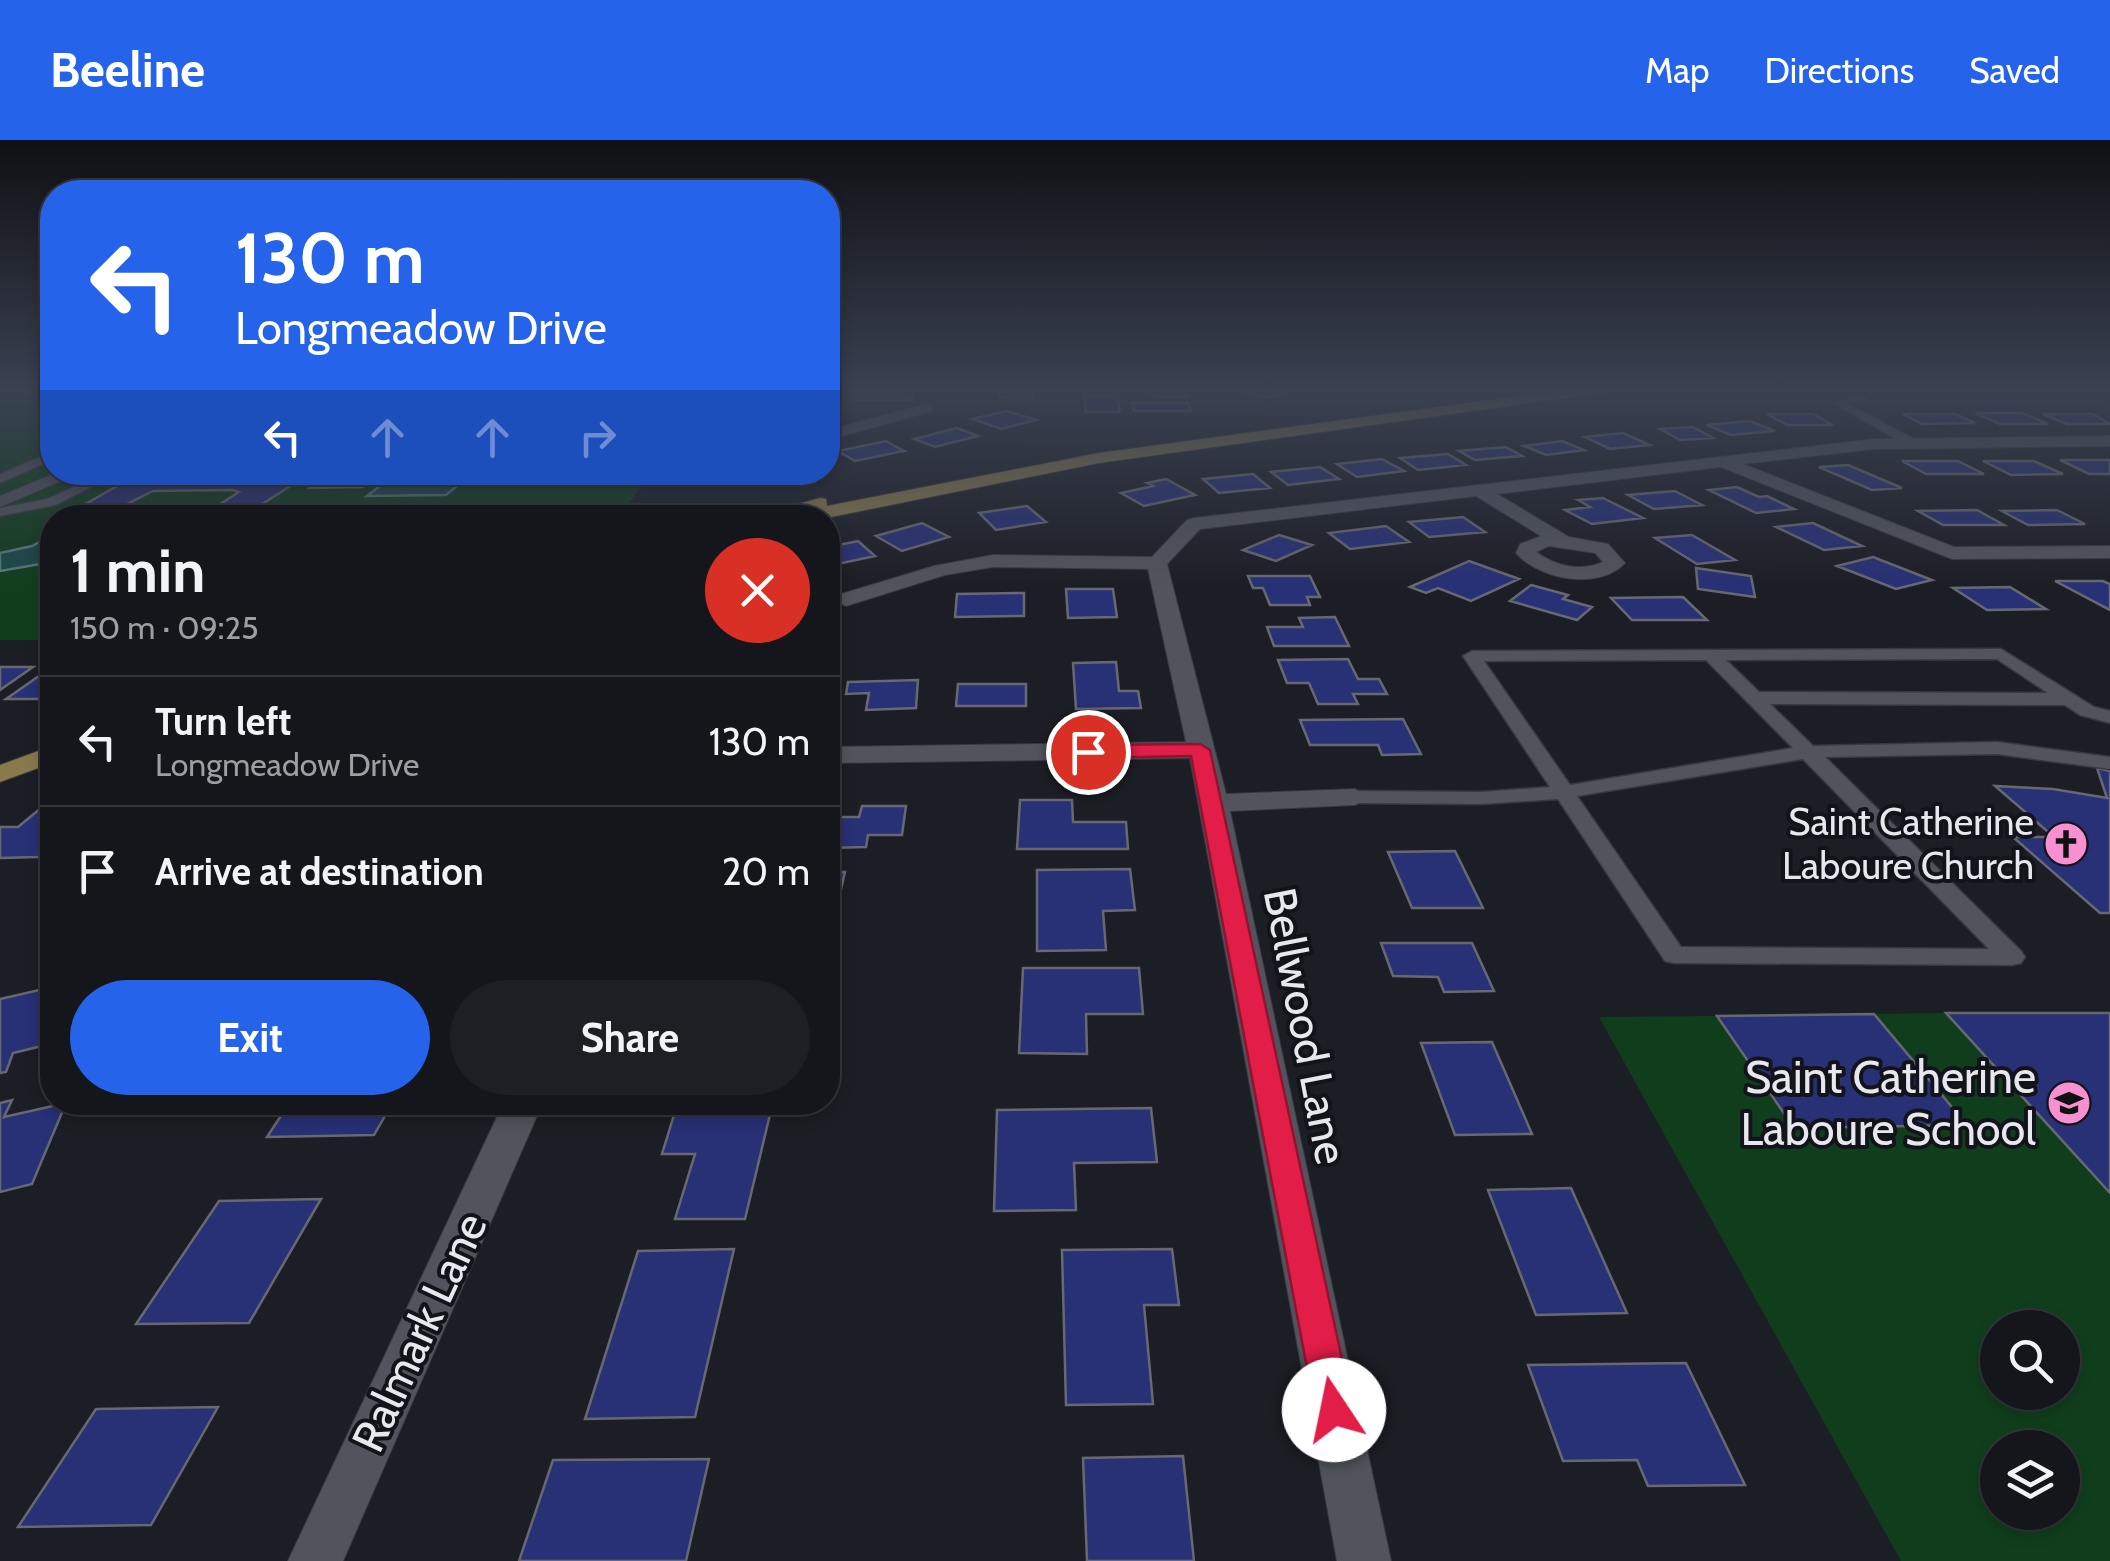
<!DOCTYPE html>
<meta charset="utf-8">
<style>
:root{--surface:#15161c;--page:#1e1f25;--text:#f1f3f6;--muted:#9d9fa3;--line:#34353b;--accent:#2563eb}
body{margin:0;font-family:Cabin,sans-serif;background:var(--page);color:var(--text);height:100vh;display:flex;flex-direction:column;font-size:38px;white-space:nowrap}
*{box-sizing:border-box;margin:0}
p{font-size:32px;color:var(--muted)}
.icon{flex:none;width:55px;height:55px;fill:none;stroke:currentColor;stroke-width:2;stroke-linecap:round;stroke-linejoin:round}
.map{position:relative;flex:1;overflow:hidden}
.details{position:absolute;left:40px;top:365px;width:800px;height:610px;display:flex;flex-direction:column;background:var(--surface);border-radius:40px;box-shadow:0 5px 15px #0003,0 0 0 2px var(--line)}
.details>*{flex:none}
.banner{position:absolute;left:40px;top:40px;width:800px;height:305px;border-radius:40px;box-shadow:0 5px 15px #0003,0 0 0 2px var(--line);background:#2563eb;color:#fff;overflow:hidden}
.controls{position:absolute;left:1980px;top:1170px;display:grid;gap:20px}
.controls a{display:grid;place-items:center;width:100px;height:100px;border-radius:50%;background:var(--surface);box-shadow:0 5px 15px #0003,0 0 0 2px var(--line);font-size:50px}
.pin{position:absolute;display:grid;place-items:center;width:85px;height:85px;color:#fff;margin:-42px;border:5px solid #fff;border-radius:50%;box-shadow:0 2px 10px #0007}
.me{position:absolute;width:110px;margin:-55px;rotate:349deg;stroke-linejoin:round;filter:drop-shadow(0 0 8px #0008)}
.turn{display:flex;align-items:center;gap:35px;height:210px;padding:0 30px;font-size:45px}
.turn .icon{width:130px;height:130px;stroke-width:2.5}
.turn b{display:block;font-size:70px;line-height:85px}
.lanes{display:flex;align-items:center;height:95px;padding:0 30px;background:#0003;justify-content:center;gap:50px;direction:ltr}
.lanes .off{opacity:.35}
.round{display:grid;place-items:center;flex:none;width:105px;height:105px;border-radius:52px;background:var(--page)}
.head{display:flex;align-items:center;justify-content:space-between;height:170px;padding:0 30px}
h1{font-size:60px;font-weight:700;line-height:75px}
.button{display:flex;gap:20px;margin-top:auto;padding:20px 30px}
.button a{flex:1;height:115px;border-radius:60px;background:var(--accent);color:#fff;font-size:40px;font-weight:700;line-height:115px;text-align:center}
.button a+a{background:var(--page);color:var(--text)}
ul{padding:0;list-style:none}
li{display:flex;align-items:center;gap:30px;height:130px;padding:0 30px;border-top:2px solid var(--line)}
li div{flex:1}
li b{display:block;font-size:38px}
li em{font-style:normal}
header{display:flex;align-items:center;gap:60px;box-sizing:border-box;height:140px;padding:0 50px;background:var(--accent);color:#fff}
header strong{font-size:48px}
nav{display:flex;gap:55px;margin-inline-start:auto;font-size:35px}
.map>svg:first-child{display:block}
.green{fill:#103e1c;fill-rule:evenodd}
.water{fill:#1c4848;stroke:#59787a;stroke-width:2.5}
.building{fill:#283076;stroke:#676972;stroke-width:2.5}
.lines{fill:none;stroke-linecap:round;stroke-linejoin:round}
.lane-casing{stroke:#38393f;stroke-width:3}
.street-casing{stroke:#38393f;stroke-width:2}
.primary-casing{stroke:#38393f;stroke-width:2}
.lane{fill:#51545c;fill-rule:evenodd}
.street{fill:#51545c;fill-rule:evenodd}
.primary{fill:#89794b;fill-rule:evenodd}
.route{fill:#e11d48;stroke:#92132f;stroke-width:2.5}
.labels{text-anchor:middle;stroke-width:8;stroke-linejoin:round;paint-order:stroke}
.poi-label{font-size:38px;fill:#e7e8ed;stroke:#13141b;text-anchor:end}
.near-street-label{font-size:45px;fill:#e7e8ed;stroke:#13141b}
.near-poi-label{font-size:45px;fill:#e7e8ed;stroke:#13141b;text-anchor:end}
</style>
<header>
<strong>Beeline</strong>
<nav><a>Map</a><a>Directions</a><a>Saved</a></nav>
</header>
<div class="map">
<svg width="2110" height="1421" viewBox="0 0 2110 1421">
<rect width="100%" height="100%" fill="#1c1e25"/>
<path class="green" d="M52,259V332L652,333L618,377L52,378V500H0V260Z
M1946,873L2110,1053V1421H1901L1599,877L1717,876L1794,988L1966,985L1874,874ZM1998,1188H2062V1252H1998ZM1998,1308H2062V1372H1998Z"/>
<path class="water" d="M393,336H469L446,355L367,356Z
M52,395V422L0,431V413L32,406Z"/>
<path class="building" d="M1001,249H1033V258H1000Z
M1151,249H1178L1187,257H1154Z
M1239,249H1274L1288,254L1263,258Z
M859,251H914L911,260H855Z
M1084,256H1117L1120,272H1086Z
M1132,263H1188L1191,271H1134Z
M1007,271L1036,280L1001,289L972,279Z
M1975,273H2022L2048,284H2000Z
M1767,274H1813L1833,285H1787Z
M1903,274H1955L1975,283L1922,284Z
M2043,274H2093L2110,284H2067Z
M1750,281L1775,291L1731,295L1707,285Z
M1693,287L1713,298L1680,300L1660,289Z
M957,288L978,296L935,307L914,299Z
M1623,293L1650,305L1610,309L1585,297Z
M886,301L904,311L855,321L838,311Z
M1562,301L1584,310L1546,315L1524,306Z
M1506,307L1522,316L1475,320L1459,311Z
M1448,314L1466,325L1418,330L1400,318Z
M1382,319L1404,331L1357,337L1337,324Z
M2060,320H2110V334H2089Z
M1902,321H1958L1984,334H1926Z
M1983,321H2034L2063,334L2011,335Z
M1848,325L1902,348L1872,350L1819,327Z
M1320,327L1339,339L1288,345L1271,332Z
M384,332L363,347L310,348L332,332Z
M1253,334L1270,348L1219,353L1203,339Z
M306,336L259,366H217L239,352L232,350L153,351L123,366H82L133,337Z
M1166,339L1195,355L1144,366L1121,353L1153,346L1147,343Z
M1737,347L1759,357L1767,356L1794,369L1756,373L1709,350Z
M1675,351L1702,365L1654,369L1628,355Z
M1603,358L1643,378L1592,384L1565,370L1590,367L1578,360Z
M1027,366L1046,382L996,390L979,373Z
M1977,370L2004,385H1943L1918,371Z
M2057,370L2085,384L2028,385L2002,371Z
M1463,377L1485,392L1429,397L1409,382Z
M922,383L949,397L902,411L876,396Z
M1813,383L1862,406L1824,410L1776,387Z
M1386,386L1409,402L1350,409L1329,393Z
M1279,395L1312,405L1276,421L1243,410Z
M1692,395L1735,420L1697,424L1655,398Z
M858,401L875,416L828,426V407Z
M1873,417L1932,440L1896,449L1837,426Z
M1469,421L1519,439L1471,461L1438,448L1426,453L1410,447Z
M1696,428L1751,436L1755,457L1698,449Z
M1248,436H1310L1320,457H1307L1310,465H1270L1263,448H1253Z
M2055,441H2103L2110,444V470Z
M1531,445L1568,455L1563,459L1592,467L1577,480L1510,461Z
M2010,447L2046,469L1987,470L1953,448Z
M1066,449H1113L1117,477L1068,478Z
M1024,453V476L955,477L957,454Z
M1683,457L1707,480H1632L1611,458Z
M1335,477L1349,506H1274L1267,487H1303L1299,478Z
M1348,519L1358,539H1379L1387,554H1353L1358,564H1318L1309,543H1287L1278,520Z
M1116,522L1119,551H1138L1141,568L1076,569L1073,523Z
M0,527H33L0,550Z
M52,527V559H6Z
M918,540L916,568L866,570L869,553L846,554L848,542Z
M958,544H1026V566H956Z
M1403,579L1421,614L1382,615L1378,605H1310L1300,580Z
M2097,628L2110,631V773H2100L2013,697H2054L1995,646L2053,649L2107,658Z
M1020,660H1072L1073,682H1126L1128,709H1017Z
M862,666H906L902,695H868L866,707L828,708V677H859Z
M41,668H52V704L38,717L0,718V687H18Z
M1455,711L1483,768H1412L1388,712Z
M1130,729L1135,770L1103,771L1106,810L1037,811V730Z
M828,732H845L836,771H828Z
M1381,803H1472L1494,851L1444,852L1438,837L1393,836Z
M1023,828H1139L1143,874H1086L1087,914L1019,913Z
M52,847L50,904L13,913L6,932L0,933V859Z
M1946,873H2110V1053Z
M1874,874L1967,985L1794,988L1717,876Z
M1492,902L1532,994L1455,995L1421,903Z
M12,960L4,977L66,963L32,1044L0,1052V963Z
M290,962H393L374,995L267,997Z
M678,962H773L745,1079H675L695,1014H662Z
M1151,968L1157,1022L1074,1023L1076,1070L994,1071L997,970Z
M1571,1048L1627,1173L1536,1175L1488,1050Z
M321,1059L249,1183L136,1184L219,1061Z
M734,1109L695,1277L585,1279L638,1111Z
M1172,1109L1179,1165H1144L1153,1264L1066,1265L1062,1110Z
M1686,1223L1745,1345L1648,1346L1637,1320L1563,1321L1528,1225Z
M218,1267L151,1385L18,1387L96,1269Z
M1183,1316L1194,1421H1087L1083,1318Z
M709,1319L686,1421H519L553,1320Z"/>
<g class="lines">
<defs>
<path id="lane" d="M1861,254L1865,259L1848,264L1916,300V306H1908L1834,263Z
M52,312V320L0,343V334Z
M77,332H98L108,338L56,365L0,376V368L47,359L91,339Z
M2001,509L2094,567L2110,571V583L2080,575L2065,565L1770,564L1813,606L1997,602L2110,617V629L1997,614L1825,617L2021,811L2025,817L2021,823L2012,825L1674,823L1665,821L1558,659L1481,664L1355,663L1344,657L1355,651L1481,652L1550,647L1463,516L1472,511ZM1997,519L2048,553L1759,552L1726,520ZM1706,520L1793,608L1570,645L1484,521ZM1803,619L1989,809L1681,807L1577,656Z"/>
<path id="street" d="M927,264L932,265V271L828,300V290Z
M2110,296V306L1875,309L1743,324L1954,407L2110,406V418L1952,419L1721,327L1497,354L1569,397L1608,404L1625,423C1598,451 1540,440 1516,413L1520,404L1541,396L1476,356L1200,389L1167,424L1226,654L1355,649L1369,657L1355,665L1230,671L1391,1421H1337L1190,618L828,623V607L1186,602L1148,429L993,427L945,435L846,466L835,460L838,455L934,426L993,415L1152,417L1187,380L1194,378L1875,299ZM1549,406L1595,413L1603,422C1580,432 1556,426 1536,412Z
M58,332H82L0,367V356Z
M504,962H543L343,1421H288Z"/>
<path id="primary" d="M1572,249H1609L1602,253L1099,323L826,378H747L820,358L826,359L827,366L1099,313Z
M52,606V623L0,642V625Z"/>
</defs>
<use href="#lane" class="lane-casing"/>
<use href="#street" class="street-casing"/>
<use href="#primary" class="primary-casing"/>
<use href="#lane" class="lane"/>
<use href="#street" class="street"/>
<use href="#primary" class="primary"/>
</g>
<linearGradient id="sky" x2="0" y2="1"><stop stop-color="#0f1014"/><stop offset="0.56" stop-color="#3a4151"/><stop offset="1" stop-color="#3a4151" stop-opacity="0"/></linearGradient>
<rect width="2110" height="448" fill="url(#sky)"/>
<path class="route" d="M1200,604L1210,610L1353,1270L1347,1282L1334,1288L1321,1282L1315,1270L1191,616L1088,618L1078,612L1088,605Z"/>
<defs>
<symbol id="church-disc" viewBox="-11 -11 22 22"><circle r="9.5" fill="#f690d0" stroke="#13141b"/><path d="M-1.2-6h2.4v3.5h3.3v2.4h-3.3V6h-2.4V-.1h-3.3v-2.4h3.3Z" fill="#111"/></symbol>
<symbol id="school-disc" viewBox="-11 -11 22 22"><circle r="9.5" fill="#f690d0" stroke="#13141b"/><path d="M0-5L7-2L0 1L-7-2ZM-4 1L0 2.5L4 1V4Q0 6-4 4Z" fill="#111"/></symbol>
</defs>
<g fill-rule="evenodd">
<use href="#church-disc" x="2041" y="679" width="50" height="50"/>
<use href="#school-disc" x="2044" y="938" width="50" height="50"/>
</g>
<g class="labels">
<g class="poi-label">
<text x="2034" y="695">Saint Catherine<tspan x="2034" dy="44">Laboure Church</tspan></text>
</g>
<g class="near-street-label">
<text transform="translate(1306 886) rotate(79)" y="16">Bellwood Lane</text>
<text transform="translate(419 1192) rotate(-65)" y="16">Ralmark Lane</text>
</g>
<g class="near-poi-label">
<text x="2036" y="953">Saint Catherine<tspan x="2036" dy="52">Laboure School</tspan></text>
</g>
</g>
</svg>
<div class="controls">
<a><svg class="icon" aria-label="search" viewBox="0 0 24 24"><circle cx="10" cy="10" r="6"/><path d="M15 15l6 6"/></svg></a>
<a><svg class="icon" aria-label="layers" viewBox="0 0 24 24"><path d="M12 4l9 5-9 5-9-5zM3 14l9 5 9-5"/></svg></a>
</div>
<div class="pin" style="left:1088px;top:612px;background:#d93025"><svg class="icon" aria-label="arrive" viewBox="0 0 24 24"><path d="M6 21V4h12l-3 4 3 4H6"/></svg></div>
<svg class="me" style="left:1334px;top:1270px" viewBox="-20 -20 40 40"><circle r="19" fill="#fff"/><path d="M0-13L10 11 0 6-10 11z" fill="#e11d48"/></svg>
<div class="banner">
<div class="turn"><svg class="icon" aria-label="left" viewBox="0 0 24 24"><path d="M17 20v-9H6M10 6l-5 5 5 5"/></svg><div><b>130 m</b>Longmeadow Drive</div></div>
<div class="lanes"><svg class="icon" aria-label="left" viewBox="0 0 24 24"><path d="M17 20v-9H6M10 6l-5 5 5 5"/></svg><svg class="icon off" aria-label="ahead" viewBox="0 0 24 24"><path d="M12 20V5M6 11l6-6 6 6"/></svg><svg class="icon off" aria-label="ahead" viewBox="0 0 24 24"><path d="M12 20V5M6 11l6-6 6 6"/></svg><svg class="icon off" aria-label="right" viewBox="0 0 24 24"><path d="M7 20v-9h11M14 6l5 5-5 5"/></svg></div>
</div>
<section class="details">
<div class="head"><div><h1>1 min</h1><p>150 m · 09:25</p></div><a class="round" style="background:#d93025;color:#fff"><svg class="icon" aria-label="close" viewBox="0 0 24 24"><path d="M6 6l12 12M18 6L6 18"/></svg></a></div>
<ul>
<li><svg class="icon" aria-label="left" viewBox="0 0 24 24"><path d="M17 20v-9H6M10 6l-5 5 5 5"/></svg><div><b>Turn left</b><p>Longmeadow Drive</p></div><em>130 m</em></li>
<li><svg class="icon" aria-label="arrive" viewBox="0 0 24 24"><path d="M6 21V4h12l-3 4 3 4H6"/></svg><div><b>Arrive at destination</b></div><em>20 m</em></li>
</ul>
<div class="button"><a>Exit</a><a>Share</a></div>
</section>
</div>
